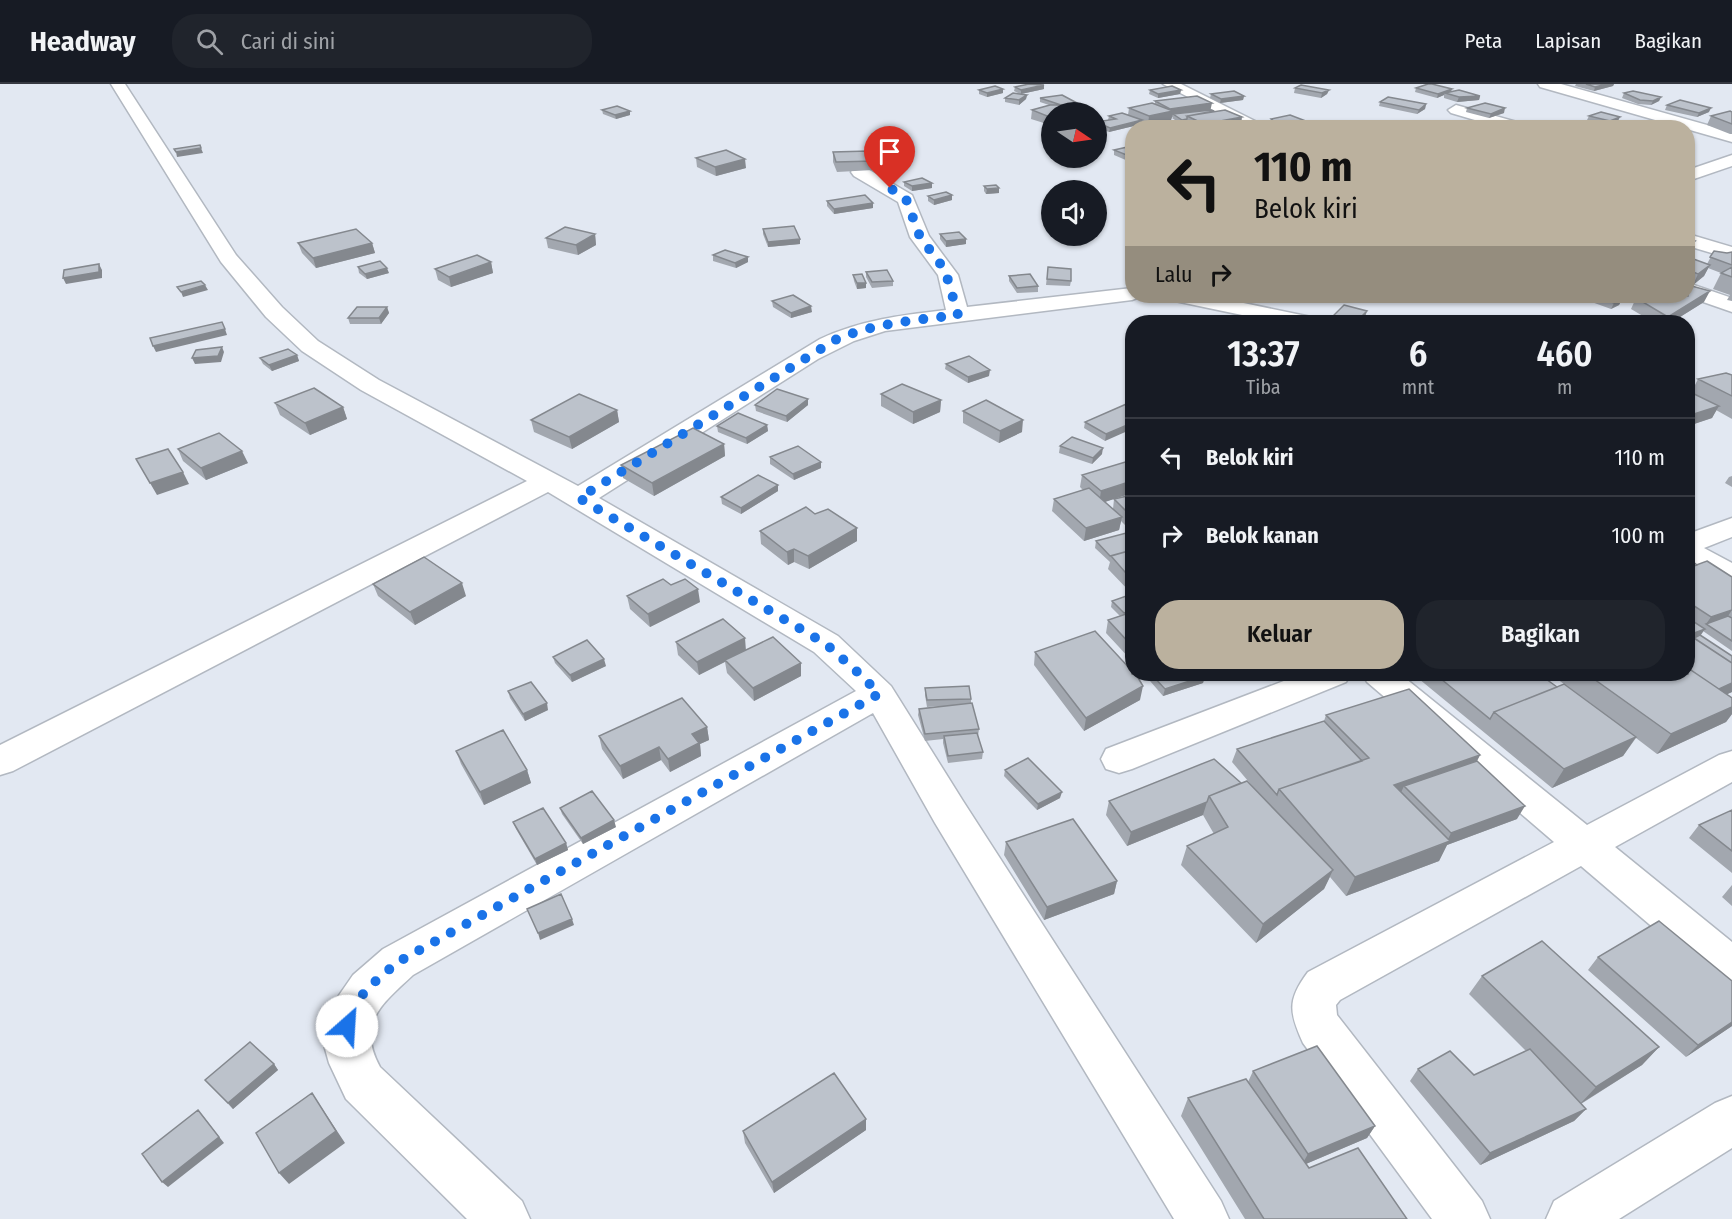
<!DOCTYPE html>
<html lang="id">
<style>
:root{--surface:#171b24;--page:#20242c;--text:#f1f3f6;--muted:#9ea1a6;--line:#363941;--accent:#bbb19e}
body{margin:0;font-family:"Fira Sans Condensed",sans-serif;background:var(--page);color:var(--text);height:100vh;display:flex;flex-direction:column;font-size:22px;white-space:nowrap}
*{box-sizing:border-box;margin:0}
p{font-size:20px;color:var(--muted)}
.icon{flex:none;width:33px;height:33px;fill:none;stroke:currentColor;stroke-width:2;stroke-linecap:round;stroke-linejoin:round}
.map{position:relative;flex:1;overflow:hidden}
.sheet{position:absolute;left:1125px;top:231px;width:570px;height:366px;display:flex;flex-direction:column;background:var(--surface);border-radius:24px;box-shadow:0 2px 4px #0004}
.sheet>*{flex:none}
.hud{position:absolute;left:1125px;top:36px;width:570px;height:183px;border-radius:24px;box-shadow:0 2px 4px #0004;background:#bbb19e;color:#111;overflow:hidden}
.needle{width:39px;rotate:103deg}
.buttons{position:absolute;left:1041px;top:18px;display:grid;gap:12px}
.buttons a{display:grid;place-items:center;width:66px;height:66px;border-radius:50%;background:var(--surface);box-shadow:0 2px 4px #0004;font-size:30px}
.pin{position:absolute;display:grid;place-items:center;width:51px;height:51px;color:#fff;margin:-62px -26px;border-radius:50% 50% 50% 0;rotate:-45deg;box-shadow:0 0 6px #0007}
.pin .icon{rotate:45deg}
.me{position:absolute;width:66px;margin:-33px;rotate:26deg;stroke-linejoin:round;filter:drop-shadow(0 0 4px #0008)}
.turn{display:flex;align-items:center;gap:21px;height:126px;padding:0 30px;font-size:27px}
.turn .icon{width:78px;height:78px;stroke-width:2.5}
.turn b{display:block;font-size:42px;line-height:51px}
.then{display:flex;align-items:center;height:57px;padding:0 30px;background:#0003;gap:12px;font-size:22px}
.eta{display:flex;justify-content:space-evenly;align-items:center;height:102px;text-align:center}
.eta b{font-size:36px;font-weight:600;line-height:42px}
.button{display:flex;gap:12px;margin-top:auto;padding:12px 30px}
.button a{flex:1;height:69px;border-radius:24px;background:var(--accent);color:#111;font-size:24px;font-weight:600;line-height:69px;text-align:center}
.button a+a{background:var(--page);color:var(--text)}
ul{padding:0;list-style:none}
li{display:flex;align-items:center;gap:18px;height:78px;padding:0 30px;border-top:2px solid var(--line)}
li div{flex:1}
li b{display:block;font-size:22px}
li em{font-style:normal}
header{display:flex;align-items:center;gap:36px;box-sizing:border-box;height:84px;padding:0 30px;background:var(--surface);border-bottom:2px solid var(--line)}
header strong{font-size:28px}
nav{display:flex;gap:33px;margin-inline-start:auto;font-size:21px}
.search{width:420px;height:54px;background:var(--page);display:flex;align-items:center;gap:15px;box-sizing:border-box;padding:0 21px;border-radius:24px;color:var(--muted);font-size:22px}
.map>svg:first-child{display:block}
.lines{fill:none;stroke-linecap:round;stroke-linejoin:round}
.minor-casing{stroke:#b2b8c1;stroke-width:3}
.minor{fill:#fff;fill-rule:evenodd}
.wall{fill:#a2a7af}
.shaded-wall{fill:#84888e}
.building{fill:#bcc2cb;stroke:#84888e;stroke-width:1.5}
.route{stroke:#1a73e8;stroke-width:10;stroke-dasharray:0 18}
</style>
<header>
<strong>Headway</strong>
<div class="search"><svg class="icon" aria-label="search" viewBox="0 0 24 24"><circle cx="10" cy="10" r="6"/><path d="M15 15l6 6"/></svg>Cari di sini</div>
<nav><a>Peta</a><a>Lapisan</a><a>Bagikan</a></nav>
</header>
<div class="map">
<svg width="1732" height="1135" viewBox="0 0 1732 1135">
<rect width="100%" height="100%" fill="#e2e8f2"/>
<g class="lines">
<defs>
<path id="minor" d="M111,0H125L236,171L282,223L318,257L379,296L578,402L820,255C861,236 902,231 946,226L938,191L910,153L898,118L854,92L851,88L854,84H866L912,111L929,152L958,191L967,223L1132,204V212H1142L1132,216L885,247L854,257L818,275L599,414L838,552L891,602L963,717L1221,1117L1229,1135H1174L935,739L873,629L413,891C382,920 356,939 380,983L522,1117L530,1135H467L346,1015L329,979L324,961V946L335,917L353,891L383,865L856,607L814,568L548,408L13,687L0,691V661L527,397L361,306L302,267L266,233L221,178Z
M1163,0H1181L1269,44H1248Z
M1538,0H1561L1732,48V58L1540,3Z
M1456,21L1528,41L1530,44H1502L1451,29L1448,26Z
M1732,71V82L1688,97V86Z
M1688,150L1732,163V175L1688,162Z
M1688,199L1732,214V228L1686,212Z
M1172,212H1210L1311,233L1314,238H1275L1175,217Z
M1732,434V453L1704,464L1732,479V501L1721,499L1688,479V450Z
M1302,590H1351L1346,598L1132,685L1119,689L1106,685L1101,675L1106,665Z
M1362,590H1400L1587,741L1719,671L1732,667V698L1615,763L1732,858V903L1717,898L1581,782L1340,916L1336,921L1337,931L1482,1117L1490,1135H1432L1303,959C1289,928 1287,916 1308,888L1554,758L1367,598Z
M1732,1012V1064L1619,1135H1546L1554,1117L1715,1019Z"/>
</defs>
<use href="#minor" class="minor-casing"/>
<use href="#minor" class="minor"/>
</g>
<path class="wall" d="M1576,0H1614L1613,2L1594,7L1575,2Z
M1044,1V5L1021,10L1027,11L1026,15L1019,21L1005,18V14L1020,10L1014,7L1015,3Z
M1295,4L1329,6L1327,10L1321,14L1294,9Z
M1416,4L1452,5L1451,8L1480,12L1479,16L1457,18L1444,14V11L1437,14L1415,8Z
M1003,5V9L987,13L979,10V6Z
M1150,6H1181L1180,10L1158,14L1149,10Z
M1624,9L1661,13L1659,17L1651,21L1638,20L1622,14Z
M1211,10L1244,12L1243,16L1220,19L1210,14Z
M1040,14L1076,24L1069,26L1052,28V40H1047L1031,35L1032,26L1049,21L1040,18Z
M1155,17L1211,26L1241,40L1251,42V44H1192L1186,40V39L1181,40L1172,34L1173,33H1172L1171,36L1148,41L1142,38V40L1109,48L1096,43V38L1108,36L1109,32L1128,31L1129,24L1155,20Z
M1380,18L1426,20L1425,25L1417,30L1379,22Z
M1667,21L1709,28L1697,33L1665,26Z
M1467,24L1504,29L1489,34L1466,28Z
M602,26L630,31L616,35L603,30Z
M1732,28V50H1730L1707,41L1711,32Z
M1589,32L1618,37L1608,42L1587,36Z
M1271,35L1311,39L1310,44H1275L1270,39Z
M1132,62V76L1128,77L1114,71V66Z
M833,68L873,77V86L837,88L833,78Z
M696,74L746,84L716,92L697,83Z
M904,98L932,104L912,107L904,102Z
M984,102L999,109L986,110L984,107Z
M952,111V116L934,121L928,117V112Z
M827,117L873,119V124L834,130L827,122Z
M763,145L800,160L768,163L763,150Z
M595,150L596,161L578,171L548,164L546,154Z
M940,150L966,160L946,163L940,155Z
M1688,153L1691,156L1695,157L1689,168L1691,174L1707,180L1714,167L1727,169L1732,168V217L1727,216L1730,211L1713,205L1721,189L1708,184L1704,192L1693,201L1688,199Z
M298,159H372L375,169L316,184L302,169Z
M713,171L748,178L736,184L713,177Z
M491,178L493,189L451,203L438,196L435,185Z
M358,183L389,189L367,195L359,189Z
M1048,183L1071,197L1070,202L1046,201Z
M866,188L893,197V202L872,204L866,193Z
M853,191L866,204L857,205L854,197Z
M1009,192L1038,202V208L1017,209L1009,197Z
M1575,212H1634L1625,216L1622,215L1619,221L1611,225Z
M1636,214L1704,218L1672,238H1653L1631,225Z
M772,217L812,228L791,234L773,223Z
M387,223L389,229L381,240H350L348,234Z
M1333,232L1365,233L1359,238H1331Z
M297,271L299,277L272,287L263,280L260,274Z
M946,280L989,292L968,299L945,285Z
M1732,291V335L1716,326L1712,334L1688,342V307L1691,309L1698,295Z
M881,310L941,316L940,328L913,340L881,322Z
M808,315V321L787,338L756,327L755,321Z
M1131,318L1105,357L1084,344L1085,338Z
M275,319L343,323L347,335L310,351L280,331Z
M617,326L619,338L572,365L534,348L531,336Z
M963,327L1022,348L999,359L963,339Z
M767,341L768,347L747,360L718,348L717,342Z
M724,360L725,372L654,412L623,394L621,381Z
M1060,362L1102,370L1092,380L1059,369Z
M178,365L248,379L206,396L183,377Z
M770,373L821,384L794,396L770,380Z
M1082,391L1132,409L1104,418L1113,425L1114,415L1132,411V448L1121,437L1119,446L1084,457L1052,427L1054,415L1083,406L1080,403Z
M1732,392V403L1725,399L1729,393Z
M778,401V407L741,430L722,420L721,413Z
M815,430L857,444V457L809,485L794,478L788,481L761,460L760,447Z
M1132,450V575L1131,576L1106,549L1108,536L1120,532L1111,523L1112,517L1132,510L1108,485L1110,478L1095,464L1096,457Z
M1688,474L1697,481L1732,493V567L1703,547L1700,551L1732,608L1727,610L1732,614V630L1726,638L1657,670L1636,654L1623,672L1552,704L1419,595L1422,590H1539L1557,603L1564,600L1550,590H1688Z
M373,500L466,512L415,541L378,512Z
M671,501L700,518L650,543L630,525L627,512Z
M676,558L746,566L801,579V592L754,617L727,589L725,578L699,591L678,571Z
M1035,568L1140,616L1084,647L1034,581Z
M553,573L606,582L572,598L555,579Z
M1144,590H1202L1205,592L1203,599L1163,612Z
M925,604L971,615V619L979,645L978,652L983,668L982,675L948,679L943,659V655L925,657L918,631L919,625L940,622L927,623L925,611Z
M508,607L548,626L525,637L510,614Z
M1326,631L1480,671L1477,677L1517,735L1447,761L1439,777L1346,812L1330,793L1324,805L1256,859L1181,781L1187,762L1214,750L1203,731L1127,762L1106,731L1109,717L1241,699L1259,710L1232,678L1237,665L1324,637Z
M707,643L709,656L700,660L701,672L670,688L661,676L623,695L602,665L599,652Z
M456,667L527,686L531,699L484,721L461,680Z
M1005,686L1060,714L1037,726L1004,692Z
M560,724L616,743L583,760L562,730Z
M1732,726V789L1689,754L1699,741Z
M513,738L566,759L568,766L537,781L516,745Z
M1006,758L1117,797L1114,810L1044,836L1004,771Z
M1732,801V822L1722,813Z
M1598,873L1732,897V942L1686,973L1588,886Z
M1482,892L1659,963L1642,981L1581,1020L1586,1025L1574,1037L1480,1081L1410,997L1418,985L1474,991L1526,967L1469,910Z
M274,980L278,986L233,1025L205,996Z
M1253,987L1375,1042L1367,1054L1306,1080L1309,1084L1407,1135H1245L1181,1032L1188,1014L1248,998Z
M866,1046L774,1109L745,1059L743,1047Z"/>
<path class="shaded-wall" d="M1607,0H1614L1613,2L1594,7L1595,3Z
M1044,1V5L1021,10V6Z
M1003,5V9L987,13V9Z
M1452,5L1450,9H1445L1444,11L1437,14L1438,10Z
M1181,6L1180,10L1158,14V10Z
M1329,6L1327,10L1321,14L1322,9Z
M1027,11L1026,15L1019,21V16Z
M1244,12L1243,16L1220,19L1221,15Z
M1480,12L1479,16L1457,18L1459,13Z
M1661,13L1659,17L1651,21L1653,17Z
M1077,19L1076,24L1066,27L1067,23Z
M1212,19L1210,28L1173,30L1171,36L1148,41L1149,32L1169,28L1170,25Z
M1426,20L1425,25L1417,30L1419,26Z
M1505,24L1504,29L1489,34L1491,30Z
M1711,24L1709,28L1697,33L1699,29Z
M630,27V31L616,35L615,31Z
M1052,31V40H1047V32Z
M1242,33L1241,42H1232L1231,44H1203L1204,40Z
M1620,33L1618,37L1608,42L1610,37Z
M1187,35L1186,39L1181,40L1182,36Z
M1142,36V40L1109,48L1110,44Z
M1311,39L1310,44H1285Z
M201,64L203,69L177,73L176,68Z
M1132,71V76L1128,77L1129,72Z
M745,75L746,84L716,92L715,83Z
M932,99V104L912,107V102Z
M999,104V109L986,110L987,105Z
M952,111V116L934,121V116Z
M873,119V124L834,130V125Z
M595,150L596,161L578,171L576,161Z
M800,155V160L768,163V158Z
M966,155V160L946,163V157Z
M1695,157L1690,168L1688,169V161Z
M372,159L375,169L316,184L313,174Z
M748,173V178L736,184L735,179Z
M491,178L493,189L451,203L449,193Z
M99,180L102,186V194L66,200L63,194Z
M1710,181L1704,192L1693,201L1698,190Z
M387,184L389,189L367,195L365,190Z
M857,199H866V204L857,205Z
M205,201L208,206L183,213L181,208Z
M1710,207L1704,218L1672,238H1665L1668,233Z
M1627,212H1634L1625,216Z
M1622,215L1619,221L1611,225L1614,219Z
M811,222L812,228L791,234V229Z
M387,223L389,229L381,240L379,234Z
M1367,227L1365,233L1359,238H1356Z
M225,245L227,251L156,268L153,262Z
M222,263L224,268L221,278L195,280L192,274Z
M297,271L299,277L272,287L269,281Z
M990,286L989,292L968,299V293Z
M808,315V321L787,338L786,332Z
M941,316L940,328L913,340V328Z
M1719,322L1712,334L1688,342L1694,330Z
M343,323L347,335L310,351L305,339Z
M617,326L619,338L572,365L569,353Z
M1023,336L1022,348L999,359L1000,347Z
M1132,339V345L1105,357L1106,350Z
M767,341L768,347L747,360L746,354Z
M724,360L725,372L654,412L652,399Z
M1103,364L1102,370L1092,380L1093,374Z
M242,367L248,379L206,396L201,384Z
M821,378V384L794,396L793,390Z
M183,388L189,400L157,411L150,399Z
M1132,397V409L1099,420L1101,407Z
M778,401V407L741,430V424Z
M1122,433L1119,446L1084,457L1086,444Z
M857,444V457L809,485L808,472Z
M794,465V478L788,481L787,468Z
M462,499L466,512L415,541L410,528Z
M698,505L700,518L650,543L648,530Z
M1732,526L1724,538L1706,540L1711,533Z
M1706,540L1702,546L1705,545L1696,558L1689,551L1702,546Z
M745,554L746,567L699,591L697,578Z
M604,575L606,582L572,598L570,591Z
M801,579V592L754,617L753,604Z
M1205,592L1203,599L1163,612L1165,605Z
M1732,599V608L1702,622L1711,608Z
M1143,602L1140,616L1084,647L1086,634Z
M547,619L548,626L525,637L523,630Z
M1732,623V630L1726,638L1657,670L1671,650Z
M707,643L709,656L700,660L701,672L670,688L668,675L692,650Z
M1636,653L1623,672L1552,704L1564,685Z
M659,663L661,676L623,695L620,682Z
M1480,671L1470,690L1404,702L1398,715L1394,701Z
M527,686L531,699L484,721L480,708Z
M1062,708L1060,714L1037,726L1038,720Z
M1207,718L1203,731L1127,762L1131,748Z
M1525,722L1517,735L1447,761L1439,777L1346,812L1355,793L1446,759L1451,749Z
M614,736L616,743L583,760L581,754Z
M566,759L568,766L537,781L535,775Z
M1333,786L1324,805L1256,859L1263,840Z
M1117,797L1114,810L1044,836L1047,823Z
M572,835L574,841L540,856L538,849Z
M1732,938V942L1686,973L1698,961Z
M1659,963L1642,981L1580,1020L1596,1003Z
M274,980L278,986L233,1025L228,1019Z
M312,1009L345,1059L289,1100L279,1089Z
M1586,1025L1574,1037L1480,1081L1490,1069Z
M203,1032L224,1059L168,1103L162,1098Z
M866,1035V1046L774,1109L772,1098Z
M1375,1042L1367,1054L1301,1082L1308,1070Z"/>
<path class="building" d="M1029,0L1044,1L1021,6L1015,3Z
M1428,0H1432L1452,5L1438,10L1416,4Z
M1586,0H1607L1595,3Z
M1301,1L1329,6L1322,9L1295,4Z
M995,2L1003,5L987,9L979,6Z
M1172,2L1181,6L1158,10L1150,6Z
M1459,6L1480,12L1459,13L1445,9Z
M1234,7L1244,12L1221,15L1211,10Z
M1633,7L1661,13L1653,17L1640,16L1624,9Z
M1013,9L1027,11L1019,16L1005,14Z
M1062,11L1077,19L1067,23L1040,14Z
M1197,12L1212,19L1170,25L1155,17Z
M1388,13L1426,20L1419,26L1380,18Z
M1680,16L1711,24L1699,29L1667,21Z
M1152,19L1173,27L1149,32L1129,24Z
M1485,19L1505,24L1491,30L1467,24Z
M1050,21H1058L1075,28H1052V31L1047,32L1032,26Z
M617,22L630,27L615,31L602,26Z
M1211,26L1214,27L1187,32V35L1182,36L1173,30Z
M1225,26L1242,33L1204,40L1187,32Z
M1730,27L1732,28V40L1711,32Z
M1601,28L1620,33L1610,37L1589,32Z
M1122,29L1142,36L1110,44L1096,38L1116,35L1109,32Z
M1290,31L1311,39L1282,44L1271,35Z
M1244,39L1251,42L1236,44L1232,42Z
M1580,41L1588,44H1574Z
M200,61L201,64L176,68L174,65Z
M1132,62V71L1129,72L1114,66Z
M726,66L745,75L715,83L696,74Z
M869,67L873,77L836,78L833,68Z
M922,94L932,99L912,102L904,98Z
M996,101L999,104L987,105L984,102Z
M946,108L952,111L934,116L928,112Z
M865,111L873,119L834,125L827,117Z
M794,142L800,155L768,158L763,145Z
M565,143L595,150L576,161L546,154Z
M356,145L372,159L313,174L298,159Z
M959,148L966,155L946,157L940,150Z
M1688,155L1695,157L1688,161Z
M725,166L748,173L735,179L713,171Z
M1714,167L1727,169L1732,168V181L1710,173Z
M477,171L491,178L449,193L435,185Z
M1688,173L1710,181L1698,190L1688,186Z
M380,177L387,184L365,190L358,183Z
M99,180V188L63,194L64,186Z
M1048,183L1071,185V197L1047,195Z
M1732,183V193L1721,189Z
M887,186L893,197L872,198L866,188Z
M862,190L866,199H857L853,191Z
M1030,190L1038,202L1017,204L1009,192Z
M201,197L205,201L181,208L177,203Z
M1688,201L1710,207L1668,233L1636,214L1641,212H1688Z
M793,211L811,222L791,229L772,217Z
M1593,212H1612L1622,215L1614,219Z
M1344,221L1367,227L1356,238L1333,232Z
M357,223H387L379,234H348Z
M222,238L225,245L153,262L150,254Z
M222,263L218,272L192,274L196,266Z
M288,265L297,271L269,281L260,274Z
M969,272L990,286L968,293L946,280Z
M1726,289L1732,291V312L1698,295Z
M902,300L941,316L913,328L881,310Z
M314,304L343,323L305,339L275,319Z
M777,305L808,315L786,332L755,321Z
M1688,307L1719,322L1694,330L1688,326Z
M579,310L617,326L569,353L531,336Z
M986,316L1023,336L1000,347L963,327Z
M1131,318L1132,319V339L1106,350L1085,338Z
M738,329L767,341L746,354L717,342Z
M693,344L724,360L652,399L621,381Z
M219,349L242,367L201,384L178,365Z
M1072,353L1103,364L1093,374L1060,362Z
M798,362L821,378L793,390L770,373Z
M168,365L183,388L150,399L136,375Z
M1132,376V397L1101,407L1082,391Z
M758,391L778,401L741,424L721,413Z
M1089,404L1122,433L1086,444L1054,415Z
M1132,411V433L1114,415Z
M806,423L815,430L828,425L857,444L808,472L794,465L787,468L760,447Z
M1130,448L1132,450V466L1110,472L1096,457Z
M1132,466V496L1111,472Z
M424,473L462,499L410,528L373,500Z
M1688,474L1697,481L1688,484Z
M1707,477L1732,493V526L1711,533L1688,518V484Z
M663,495L671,501L685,495L698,505L648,530L627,512Z
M1132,510V526L1124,529L1112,517Z
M1132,528V562L1108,536Z
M1728,532L1732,534V557L1706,540Z
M1688,534L1705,545L1689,551L1732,579V599L1719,605L1688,584Z
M723,535L745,554L697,578L676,558Z
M1095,547L1132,587V590H1134L1137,592L1143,602L1086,634L1035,568Z
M1700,551L1732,572V579L1694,554Z
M773,553L801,579L753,604L725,576Z
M587,556L604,575L570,591L553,573Z
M1688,584L1732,614V623L1671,650L1587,590H1688Z
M1151,590H1202L1205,592L1165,605Z
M1435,590H1539L1557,603L1494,628L1490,635Z
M531,598L547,619L523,630L508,607Z
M1564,600L1636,653L1564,685L1494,628Z
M969,602L971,615L927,616L925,604Z
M1409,605L1480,671L1394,701L1450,757L1355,793L1279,705L1369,674L1326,631Z
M682,614L707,643L692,650L699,659L668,675L659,663L620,682L599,652Z
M972,619L979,645L925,650L919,625Z
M1324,637L1362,677L1279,705L1277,711L1237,665Z
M503,646L527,686L480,708L456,667Z
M977,649L983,668L948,672L944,652Z
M1028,674L1062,708L1038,720L1005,686Z
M1214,675L1241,699L1209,712L1207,718L1131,748L1109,717Z
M1477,677L1525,722L1451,749L1404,702Z
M1247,697L1333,786L1263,840L1187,762L1228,743L1209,712Z
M592,707L614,736L581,754L560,724Z
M543,724L566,759L535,775L513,738Z
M1732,726V767L1699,741Z
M1073,735L1117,797L1047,823L1006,758Z
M561,810L572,835L538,849L527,825Z
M1659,837L1732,897V938L1698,961L1598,873Z
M1542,857L1659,963L1596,1003L1482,892Z
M250,958L274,980L228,1019L205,996Z
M1317,962L1375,1042L1308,1070L1253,987Z
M1530,965L1586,1025L1490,1069L1418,985L1450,967L1474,991Z
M834,989L866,1035L772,1098L743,1047Z
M1246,995L1309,1084L1358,1064L1407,1135H1264L1188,1014Z
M312,1009L336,1047L279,1089L256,1049Z
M198,1026L219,1053L162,1098L142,1070Z"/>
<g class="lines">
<path class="route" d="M347,942C351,915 378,895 398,878L879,610L863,593L826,560L579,414L837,255C876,239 917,236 958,231L945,186L920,153L906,115L890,104"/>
</g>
</svg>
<div class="buttons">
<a><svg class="needle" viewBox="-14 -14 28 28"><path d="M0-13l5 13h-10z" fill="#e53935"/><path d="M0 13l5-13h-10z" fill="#9ea1a6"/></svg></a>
<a><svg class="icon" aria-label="sound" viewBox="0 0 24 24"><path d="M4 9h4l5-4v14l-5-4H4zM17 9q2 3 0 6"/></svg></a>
</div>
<div class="pin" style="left:890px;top:104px;background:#d93025"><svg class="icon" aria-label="arrive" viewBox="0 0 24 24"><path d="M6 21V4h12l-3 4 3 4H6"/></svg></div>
<svg class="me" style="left:347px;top:942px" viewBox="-20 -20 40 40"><circle r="19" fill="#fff"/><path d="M0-13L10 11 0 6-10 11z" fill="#1a73e8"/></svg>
<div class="hud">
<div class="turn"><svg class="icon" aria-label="left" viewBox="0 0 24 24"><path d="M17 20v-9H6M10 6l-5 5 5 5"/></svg><div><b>110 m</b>Belok kiri</div></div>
<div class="then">Lalu<svg class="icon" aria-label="right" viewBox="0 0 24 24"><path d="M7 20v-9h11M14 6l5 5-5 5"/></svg></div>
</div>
<section class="sheet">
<div class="eta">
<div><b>13:37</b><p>Tiba</p></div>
<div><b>6</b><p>mnt</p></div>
<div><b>460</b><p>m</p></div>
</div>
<ul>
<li><svg class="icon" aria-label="left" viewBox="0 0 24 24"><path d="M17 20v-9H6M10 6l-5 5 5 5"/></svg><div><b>Belok kiri</b></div><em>110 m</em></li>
<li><svg class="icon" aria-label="right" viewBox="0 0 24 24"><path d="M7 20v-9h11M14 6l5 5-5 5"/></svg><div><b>Belok kanan</b></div><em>100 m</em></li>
</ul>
<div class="button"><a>Keluar</a><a>Bagikan</a></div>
</section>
</div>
